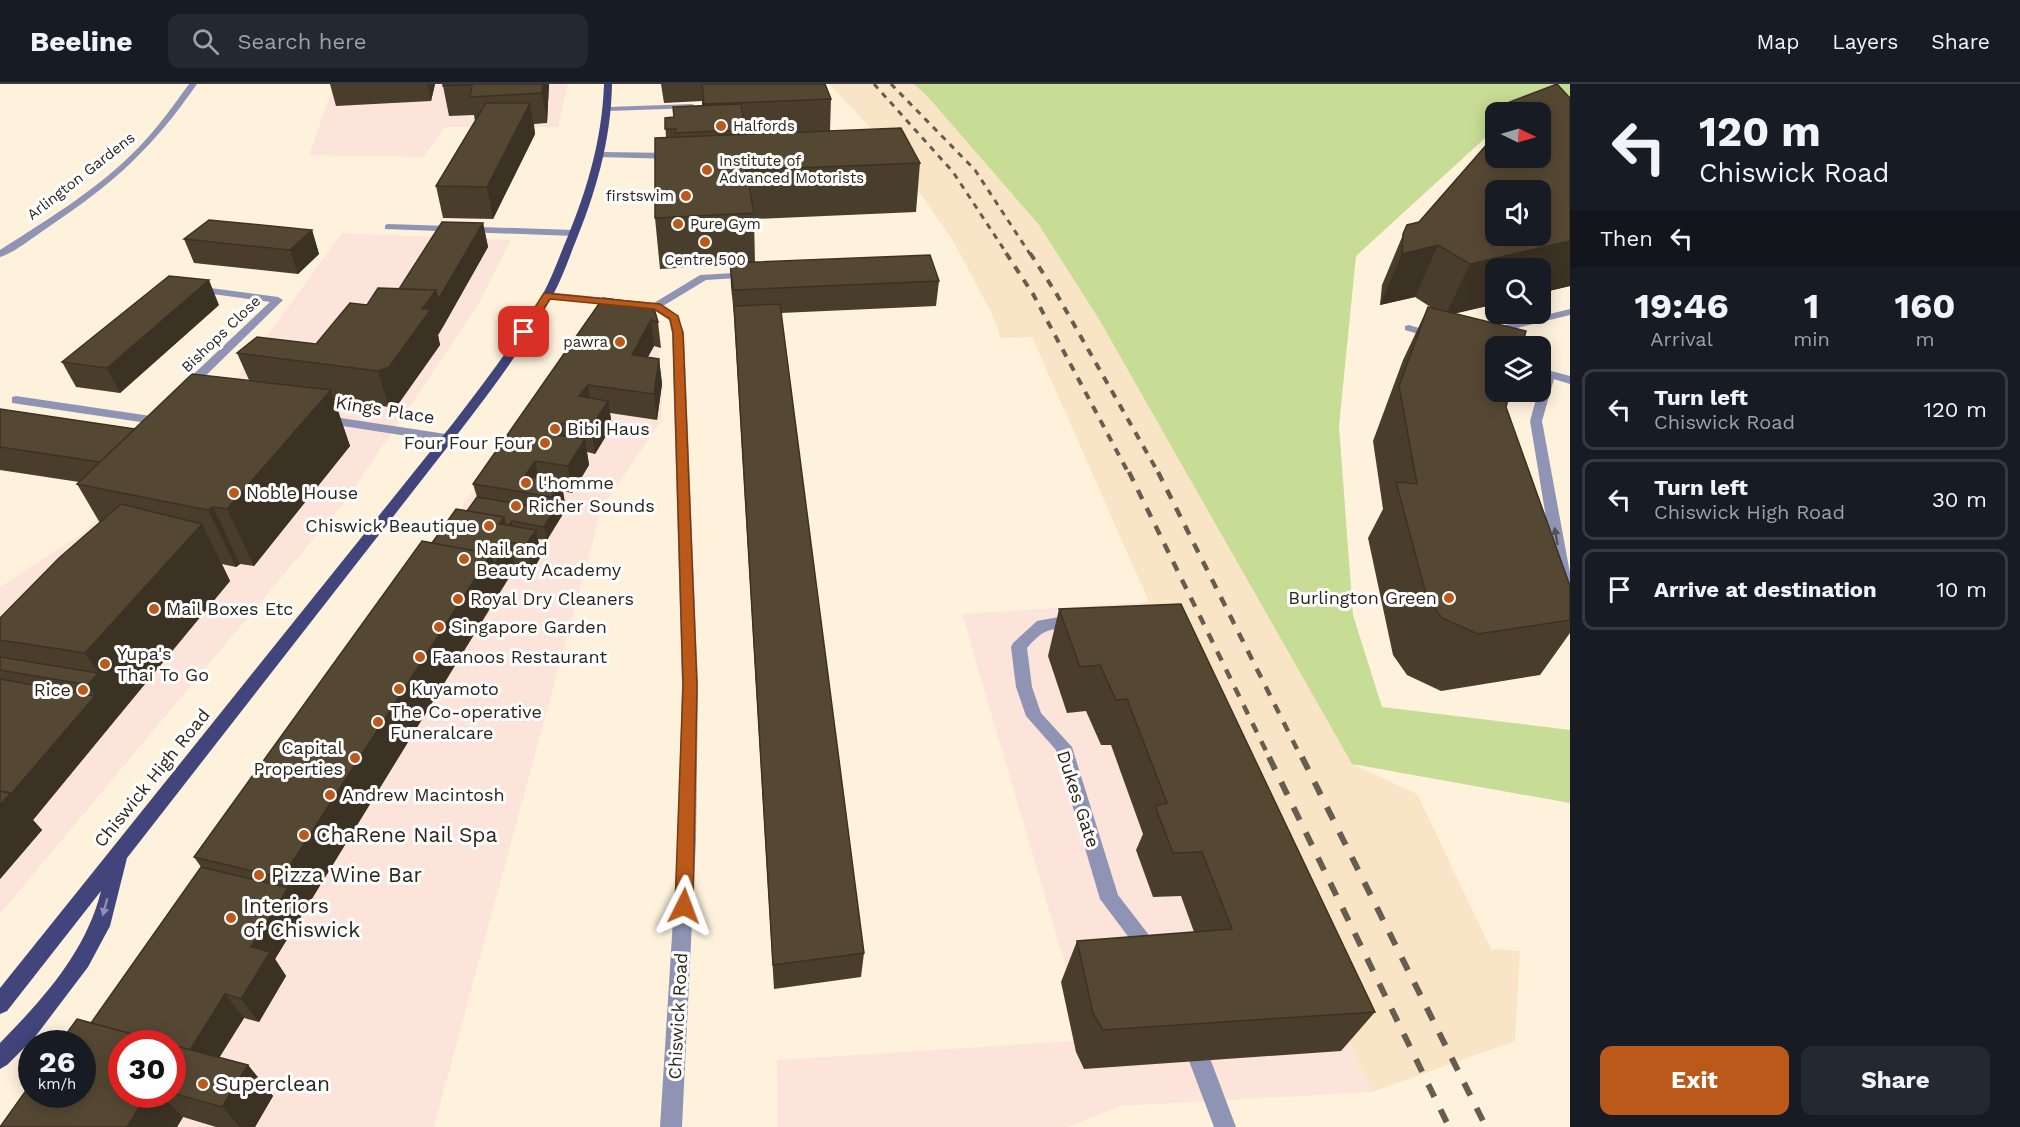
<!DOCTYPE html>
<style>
:root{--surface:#171b24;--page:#242831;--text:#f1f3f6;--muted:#9ea1a6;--line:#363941;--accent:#ba5919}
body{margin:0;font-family:"Work Sans",sans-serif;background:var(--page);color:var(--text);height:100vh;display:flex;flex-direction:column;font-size:22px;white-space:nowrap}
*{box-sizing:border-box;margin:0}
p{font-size:20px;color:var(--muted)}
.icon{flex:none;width:33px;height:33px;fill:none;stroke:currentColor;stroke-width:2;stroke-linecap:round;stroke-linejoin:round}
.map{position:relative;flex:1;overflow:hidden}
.side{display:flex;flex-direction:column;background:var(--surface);width:450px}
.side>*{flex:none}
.guide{background:#171b24;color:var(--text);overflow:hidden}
.needle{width:39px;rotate:95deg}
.fabs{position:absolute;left:1485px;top:18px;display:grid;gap:12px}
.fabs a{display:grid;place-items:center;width:66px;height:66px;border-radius:12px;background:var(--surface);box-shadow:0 3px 15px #0003;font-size:30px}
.speed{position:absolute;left:18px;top:946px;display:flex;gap:12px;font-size:30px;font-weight:700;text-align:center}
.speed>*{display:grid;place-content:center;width:78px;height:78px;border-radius:50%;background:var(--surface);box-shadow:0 3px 15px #0003;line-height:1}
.speed small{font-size:15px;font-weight:400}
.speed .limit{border:9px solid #d22;background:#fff;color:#111}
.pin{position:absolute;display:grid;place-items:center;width:51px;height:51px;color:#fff;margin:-26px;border-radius:12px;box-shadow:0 3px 9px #0006}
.me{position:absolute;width:66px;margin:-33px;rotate:3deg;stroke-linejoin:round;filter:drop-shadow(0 0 4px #0008)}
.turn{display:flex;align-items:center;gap:21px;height:126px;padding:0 30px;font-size:27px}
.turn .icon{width:78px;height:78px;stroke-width:2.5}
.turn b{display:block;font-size:42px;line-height:51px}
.then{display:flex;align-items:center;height:57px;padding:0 30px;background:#0003;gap:12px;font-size:22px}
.eta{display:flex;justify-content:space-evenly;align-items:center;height:102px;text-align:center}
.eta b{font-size:36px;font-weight:700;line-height:42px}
.action{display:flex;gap:12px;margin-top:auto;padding:12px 30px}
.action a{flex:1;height:69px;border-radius:12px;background:var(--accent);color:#fff;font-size:24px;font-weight:700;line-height:69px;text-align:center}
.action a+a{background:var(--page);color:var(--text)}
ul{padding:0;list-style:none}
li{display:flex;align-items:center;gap:18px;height:81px;margin:0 12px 9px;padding:0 18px;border:3px solid var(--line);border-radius:12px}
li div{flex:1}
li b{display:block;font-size:22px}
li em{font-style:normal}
header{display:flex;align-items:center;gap:36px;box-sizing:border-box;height:84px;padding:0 30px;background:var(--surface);border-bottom:2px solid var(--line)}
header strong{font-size:28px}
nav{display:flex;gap:33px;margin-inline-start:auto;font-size:21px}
.search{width:420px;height:54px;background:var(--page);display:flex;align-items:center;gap:15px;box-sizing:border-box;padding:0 21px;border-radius:12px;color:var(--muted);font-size:22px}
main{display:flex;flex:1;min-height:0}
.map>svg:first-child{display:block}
.commercial{fill:#fce4da;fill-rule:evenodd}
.built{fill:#f9e5c5}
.green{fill:#c7dc95}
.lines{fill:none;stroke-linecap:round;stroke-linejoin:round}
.minor{fill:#9094b4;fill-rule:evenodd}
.major{fill:#42457c;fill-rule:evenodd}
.rail-far3{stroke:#655d50;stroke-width:3;stroke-dasharray:6 6;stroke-linecap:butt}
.rail-far2{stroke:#655d50;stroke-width:4;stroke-dasharray:8 8;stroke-linecap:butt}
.rail-far1{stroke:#655d50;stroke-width:4.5;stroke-dasharray:10 10;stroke-linecap:butt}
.rail{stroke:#655d50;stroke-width:6;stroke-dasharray:14 14;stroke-linecap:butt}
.wall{fill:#493e2c;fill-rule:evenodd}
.shaded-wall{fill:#3c3224}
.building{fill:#554833;stroke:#3c3224;stroke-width:1.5;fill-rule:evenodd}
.oneway{fill:#535158}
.oneway2{fill:#8e8fb0}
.route{fill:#ba5919;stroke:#793a10;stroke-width:1.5}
.poi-dot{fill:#ba5919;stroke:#fff;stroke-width:2}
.labels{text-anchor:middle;stroke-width:6;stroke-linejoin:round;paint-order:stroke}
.far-poi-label{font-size:15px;fill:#2b251b;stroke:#fff;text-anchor:start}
.far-street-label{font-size:15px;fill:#2b251b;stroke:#fff}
.street-label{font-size:18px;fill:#2b251b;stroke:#fff}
.poi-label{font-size:18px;fill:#2b251b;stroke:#fff;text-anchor:start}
.near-poi-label{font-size:21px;fill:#2b251b;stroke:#fff;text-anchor:start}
</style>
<header>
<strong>Beeline</strong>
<div class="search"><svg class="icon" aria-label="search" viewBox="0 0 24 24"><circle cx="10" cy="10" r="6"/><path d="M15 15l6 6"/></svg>Search here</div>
<nav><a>Map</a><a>Layers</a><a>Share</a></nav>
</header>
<main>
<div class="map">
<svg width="1570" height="1043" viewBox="0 0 1570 1043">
<rect width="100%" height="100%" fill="#fff2dd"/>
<path class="commercial" d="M334,0H568L558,43H445L423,73L309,71Z
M342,149L511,156L477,223L347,415L0,830V503L83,449L230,303Z
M592,234L656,244L663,299L661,337L602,424L434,1043H33L82,1011L83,971ZM122,960H172V1011H122Z
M1149,518L1372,1008L1120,1022L1068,1043H777V976L1087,956L962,530Z"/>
<path class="built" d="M829,0H914L928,13L1039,141L1100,237L1352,680L1417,710L1491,865L1520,867L1515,957L1372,1008L1149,518L1032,253L1001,254L992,230L953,157L885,59Z"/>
<path class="green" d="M914,0H1570V17L1531,28H1496L1495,45L1356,172L1339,342L1353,531L1382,623L1570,646V719L1352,680L1100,237L1039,141L928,13Z"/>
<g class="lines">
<path class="minor" d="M189,0H197C152,65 113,100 47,144C33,153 16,168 0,173V166C45,137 92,109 131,71C153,50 171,25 189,0Z
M692,20L696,22L695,24L608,27L604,25L608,23Z
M601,68L674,69L678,72L674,75L598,73V69Z
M388,140L574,146L579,149L574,152L385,145V141Z
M750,188L754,189V193L706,196L663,222L678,232L684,249L698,601L696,756L682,1043H660L678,756L682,601L672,249L669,236L653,225L548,214L543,211L548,208L654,219L700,191Z
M195,202L278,213L283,216L189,308H181V302L270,218L191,207V203Z
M1570,225V231L1489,251L1483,248L1485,246Z
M1409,241L1439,250L1441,252L1435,255L1405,246V242Z
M1540,284L1570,292V300L1554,295L1542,337L1570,489V535L1565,534L1562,530L1530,337L1538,308H1540L1543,292L1540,291Z
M16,312L151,332L162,324L168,328L158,339L154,340L12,319V313Z
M321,331L446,350L452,354L446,358L317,338L315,335Z
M1064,532L1080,533L1083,537L1080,541C1053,549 1049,538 1027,564L1032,603L1041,629L1072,663L1118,811L1162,868L1159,875L1152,877L1145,875L1100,815L1056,666L1026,632L1016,603L1011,563L1013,559L1037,537Z
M1200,966L1208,969L1236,1043H1214L1189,977L1192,969Z"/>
<path class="major" d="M604,0H612C611,58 595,111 573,164C567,180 561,196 553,211C528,257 495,301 463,343L127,774L110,842L88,883L35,953L7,981L0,985V959C43,915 86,868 101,807L7,927L0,930V904L454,338C485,297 518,255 543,210C551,195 557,179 563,164C586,110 602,58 604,0Z"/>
<path class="rail-far3" d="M874,0L953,88L1007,170
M891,0L975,86L1030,170"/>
<path class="rail-far2" d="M1006,169L1033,210L1129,390
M1030,169L1056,209L1159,390"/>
<path class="rail-far1" d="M1129,388L1270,675
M1158,388L1302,675"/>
<path class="rail" d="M1269,673L1449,1043
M1302,673L1486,1043"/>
</g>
<path class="wall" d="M330,0H435L431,17L336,22Z
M443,0H549L547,39L534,40L535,50L493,135L443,134L436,102L475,37L474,31L449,32L443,2Z
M661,0H825L831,15L830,47L920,79L916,128L754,135L755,178L939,197L936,222L781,229L864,869L861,893L774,905L734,231L731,203L730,181L660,185L655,134L666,54L665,34L674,33L702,22V17L664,19Z
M1570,14V202L1540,209V184L1496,220L1455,229L1506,323L1570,502V549L1540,591L1441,607L1407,591L1393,571L1368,454L1383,425L1373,357L1403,276L1428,223L1432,224L1415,213L1380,221L1382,201L1407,141L1419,138L1491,55L1496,45V74L1540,28H1503L1507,19Z
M483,139L488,163L444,241L438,251L440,261L399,319L389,323L334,316L350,362L254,482L240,480L236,483L222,480L230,497L33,736L42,746L0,795V534L100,439L77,400L79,398L0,386V325L135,345L249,296L237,269L316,260L367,221L399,205Z
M312,146L319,170L298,190L194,179L184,155Z
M603,214L653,221L658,238L661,264L654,262L648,273L659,275L662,300L657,336L610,329L612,342L595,370L587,368L589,381L572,409L563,407L566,425L547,456L538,455L541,472L532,488L515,484L275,875L286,892L259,938L244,934L219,974L248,981L273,1012L255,1043H216L183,1033L177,1043H0L32,998V1011H82V960H59L77,935L91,939L201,783L194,773L422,457L432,459L456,425L467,427L477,413L473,400ZM122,960H172V1011H122Z
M219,221L120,309L76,303L62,278Z
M1059,525L1375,928L1341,967L1084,985L1076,968L1061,898L1077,857L1194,848L1181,812L1153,813L1136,766L1143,750L1111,661H1101L1086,627L1067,629L1048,572Z"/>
<path class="shaded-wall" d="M427,0H435L431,17Z
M543,0H549L547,39L542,9Z
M530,19L535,50L493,135L487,103Z
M483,139L488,163L444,241L438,251L440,261L399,319L389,323L378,287Z
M312,146L319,170L298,190L290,166Z
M1570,157V202L1540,209V184H1496V220L1445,232L1470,180Z
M1438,161L1415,213L1380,221L1402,170Z
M209,196L219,221L120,309L107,284Z
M651,236L654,262L635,296L632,271Z
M659,275L662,300L657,336L654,310Z
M588,301L591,327L579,312Z
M331,306L350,362L254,482L227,425Z
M608,317L612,342L595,370L591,344Z
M562,339L567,365L555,351Z
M585,355L589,381L572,409L568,382Z
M535,377L541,404L525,392Z
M561,398L566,425L547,456L544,443L554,426L552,413Z
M213,423L240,480L236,483L208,426Z
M504,433L512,437L515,451L510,459L508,458L515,484L500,507L494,481L499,440Z
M202,440L230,497L123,626L85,569Z
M536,446L541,472L532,488L526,461Z
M491,470L500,507L275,875L286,892L259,938L241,915L251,863L288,804L282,794Z
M98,589L123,626L33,736L42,746L0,795V721L95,612L88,601Z
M225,910L244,934L207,993L187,971Z
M248,981L273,1012L255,1043H240L222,1023Z
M147,1011H160L183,1033L177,1043H127Z"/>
<path class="building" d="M443,0H543L542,9L470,13L472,1L443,2Z
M702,0H825L831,15L704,20Z
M1557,0L1570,14V157L1470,180L1438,161L1402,170L1403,150L1407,141L1419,138L1496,50V74H1540V28H1509L1505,24L1507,19ZM1496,106H1540V152H1496Z
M486,19H530L487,103L436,102Z
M741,20L745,46L675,49L676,45H665V34L674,33L673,23Z
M901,44L920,79L746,86L754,129L655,134V54Z
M209,136L312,146L290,166L184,155Z
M442,138L483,139L438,216L436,206L399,205Z
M930,171L939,197L733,206L730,179Z
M169,192L209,196L107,284L62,278Z
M378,204L436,206L422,225H431L389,283L378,287L237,269L257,253L316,260L350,219L367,221Z
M603,214L653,221L658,238L651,236L632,271L659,275L654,310L588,301L579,312L608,317L591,344L562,339L555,351L585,355L568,382L535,377L525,392L561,398L552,413L473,400Z
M780,220L864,869L773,881L734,222Z
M1428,223L1526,247L1522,262H1496V308H1510L1506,323L1570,502V536L1478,550L1442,534L1427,514L1396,398L1417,400L1399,302Z
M192,290L331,306L227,425L213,423L208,426L77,400Z
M0,325L135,345L100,378L0,363Z
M477,413L554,426L544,443L512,437L509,441H505L504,433L467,427Z
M121,420L202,440L85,569L0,556V534L59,474Z
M456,425L504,433L499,440L536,446L526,461L508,458L494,481L491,470L432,459Z
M422,457L491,470L282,794L194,773Z
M1181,520L1375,928L1103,946L1093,929L1077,857L1232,845L1202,768L1173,769L1155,722L1167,719L1127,615L1116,616L1100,581L1080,583L1059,525Z
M0,573L98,589L88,601L0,586Z
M0,595L95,612L11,710L0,707Z
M0,707L11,709L0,721Z
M201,783L288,804L251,863L270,868L241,915L225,910L190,966L172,961V960H169L91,939Z
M77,935L169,960H122V1011H147L127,1043H0L32,998V1011H82V960H59Z
M172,961L248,981L222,1023L172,1009Z"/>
<defs><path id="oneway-solid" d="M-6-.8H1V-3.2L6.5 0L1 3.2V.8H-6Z" transform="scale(1.5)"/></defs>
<use class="oneway" href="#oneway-solid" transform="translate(1556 452) rotate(-100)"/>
<use class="oneway2" href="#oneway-solid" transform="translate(105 823) rotate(105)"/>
<path class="route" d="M544,209L660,220L678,232L683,249L697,601L693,822L690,827L684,830L678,827L675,822L683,601L673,249L670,235L654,225L550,215L527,250H520L519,248Z"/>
<g class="poi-dot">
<circle cx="721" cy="42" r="6"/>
<circle cx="707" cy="86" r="6"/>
<circle cx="686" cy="112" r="6"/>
<circle cx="678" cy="140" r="6"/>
<circle cx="705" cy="158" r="6"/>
<circle cx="620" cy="258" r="6"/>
<circle cx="555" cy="345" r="6"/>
<circle cx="545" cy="359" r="6"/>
<circle cx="526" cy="399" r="6"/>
<circle cx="234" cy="409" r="6"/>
<circle cx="516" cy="422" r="6"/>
<circle cx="489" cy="442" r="6"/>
<circle cx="464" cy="475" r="6"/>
<circle cx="1449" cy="514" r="6"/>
<circle cx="458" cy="515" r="6"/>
<circle cx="154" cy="525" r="6"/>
<circle cx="439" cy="543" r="6"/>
<circle cx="420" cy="573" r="6"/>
<circle cx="105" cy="580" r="6"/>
<circle cx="399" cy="605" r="6"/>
<circle cx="83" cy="606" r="6"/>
<circle cx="378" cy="638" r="6"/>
<circle cx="355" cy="674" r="6"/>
<circle cx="330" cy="711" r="6"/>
<circle cx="304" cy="751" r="6"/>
<circle cx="259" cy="791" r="6"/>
<circle cx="231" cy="834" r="6"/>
<circle cx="203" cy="1000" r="6"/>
</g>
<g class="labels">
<g class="far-poi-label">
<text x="733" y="47">Halfords</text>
<text x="719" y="82">Institute of<tspan x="719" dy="17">Advanced Motorists</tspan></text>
<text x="674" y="117" text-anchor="end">firstswim</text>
<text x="690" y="145">Pure Gym</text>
<text x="705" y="181" text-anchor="middle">Centre 500</text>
<text x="608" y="263" text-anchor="end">pawra</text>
</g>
<g class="far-street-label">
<text transform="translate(81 92) rotate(-38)" y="5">Arlington Gardens</text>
<text transform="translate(221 250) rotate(-44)" y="5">Bishops Close</text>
</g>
<g class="street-label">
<text transform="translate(385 326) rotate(9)" y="6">Kings Place</text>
<text transform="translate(152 694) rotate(-51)" y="6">Chiswick High Road</text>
<text transform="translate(1078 715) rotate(72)" y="6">Dukes Gate</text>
<text transform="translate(678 932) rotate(-87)" y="6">Chiswick Road</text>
</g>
<g class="poi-label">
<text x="567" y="351">Bibi Haus</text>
<text x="533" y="365" text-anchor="end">Four Four Four</text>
<text x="538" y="405">l'homme</text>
<text x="246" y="415">Noble House</text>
<text x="528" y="428">Richer Sounds</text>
<text x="477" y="448" text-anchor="end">Chiswick Beautique</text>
<text x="476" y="471">Nail and<tspan x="476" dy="21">Beauty Academy</tspan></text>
<text x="1437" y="520" text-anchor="end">Burlington Green</text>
<text x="470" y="521">Royal Dry Cleaners</text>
<text x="166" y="531">Mail Boxes Etc</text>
<text x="451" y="549">Singapore Garden</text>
<text x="117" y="576">Yupa's<tspan x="117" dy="21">Thai To Go</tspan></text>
<text x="432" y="579">Faanoos Restaurant</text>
<text x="411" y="611">Kuyamoto</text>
<text x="71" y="612" text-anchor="end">Rice</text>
<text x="390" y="634">The Co-operative<tspan x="390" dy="21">Funeralcare</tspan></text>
<text x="343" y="670" text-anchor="end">Capital<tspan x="343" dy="21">Properties</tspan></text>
<text x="342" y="717">Andrew Macintosh</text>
</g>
<g class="near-poi-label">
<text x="316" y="758">ChaRene Nail Spa</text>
<text x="271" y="798">Pizza Wine Bar</text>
<text x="243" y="829">Interiors<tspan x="243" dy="24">of Chiswick</tspan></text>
<text x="215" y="1007">Superclean</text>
</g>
</g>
</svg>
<div class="fabs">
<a><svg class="needle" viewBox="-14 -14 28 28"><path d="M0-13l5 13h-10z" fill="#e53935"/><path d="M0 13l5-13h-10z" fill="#9ea1a6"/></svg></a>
<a><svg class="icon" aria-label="sound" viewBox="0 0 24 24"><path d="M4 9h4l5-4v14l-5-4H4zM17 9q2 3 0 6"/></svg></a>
<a><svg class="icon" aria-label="search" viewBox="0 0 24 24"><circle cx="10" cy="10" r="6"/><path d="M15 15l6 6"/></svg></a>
<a><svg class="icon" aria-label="layers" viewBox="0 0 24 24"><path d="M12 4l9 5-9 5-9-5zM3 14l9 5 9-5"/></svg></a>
</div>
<div class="speed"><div>26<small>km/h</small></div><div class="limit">30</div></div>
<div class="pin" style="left:524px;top:248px;background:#d93025"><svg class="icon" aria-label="arrive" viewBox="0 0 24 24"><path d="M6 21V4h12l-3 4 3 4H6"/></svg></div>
<svg class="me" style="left:684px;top:822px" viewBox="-20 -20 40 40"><path d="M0-17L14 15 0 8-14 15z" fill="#ba5919" stroke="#fff" stroke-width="4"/></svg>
</div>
<section class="side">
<div class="guide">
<div class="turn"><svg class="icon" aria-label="left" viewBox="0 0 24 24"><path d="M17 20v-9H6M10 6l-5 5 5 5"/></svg><div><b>120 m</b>Chiswick Road</div></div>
<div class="then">Then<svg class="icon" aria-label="left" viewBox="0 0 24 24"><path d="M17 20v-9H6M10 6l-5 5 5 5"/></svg></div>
</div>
<div class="eta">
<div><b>19:46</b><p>Arrival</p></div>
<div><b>1</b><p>min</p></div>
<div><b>160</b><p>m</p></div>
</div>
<ul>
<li><svg class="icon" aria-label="left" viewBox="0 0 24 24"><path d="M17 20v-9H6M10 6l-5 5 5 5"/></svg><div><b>Turn left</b><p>Chiswick Road</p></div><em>120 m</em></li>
<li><svg class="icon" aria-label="left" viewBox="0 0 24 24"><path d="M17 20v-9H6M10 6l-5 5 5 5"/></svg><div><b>Turn left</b><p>Chiswick High Road</p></div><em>30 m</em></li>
<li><svg class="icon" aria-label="arrive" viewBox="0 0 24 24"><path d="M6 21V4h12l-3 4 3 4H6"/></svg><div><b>Arrive at destination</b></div><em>10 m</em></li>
</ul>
<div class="action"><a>Exit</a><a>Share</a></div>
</section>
</main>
